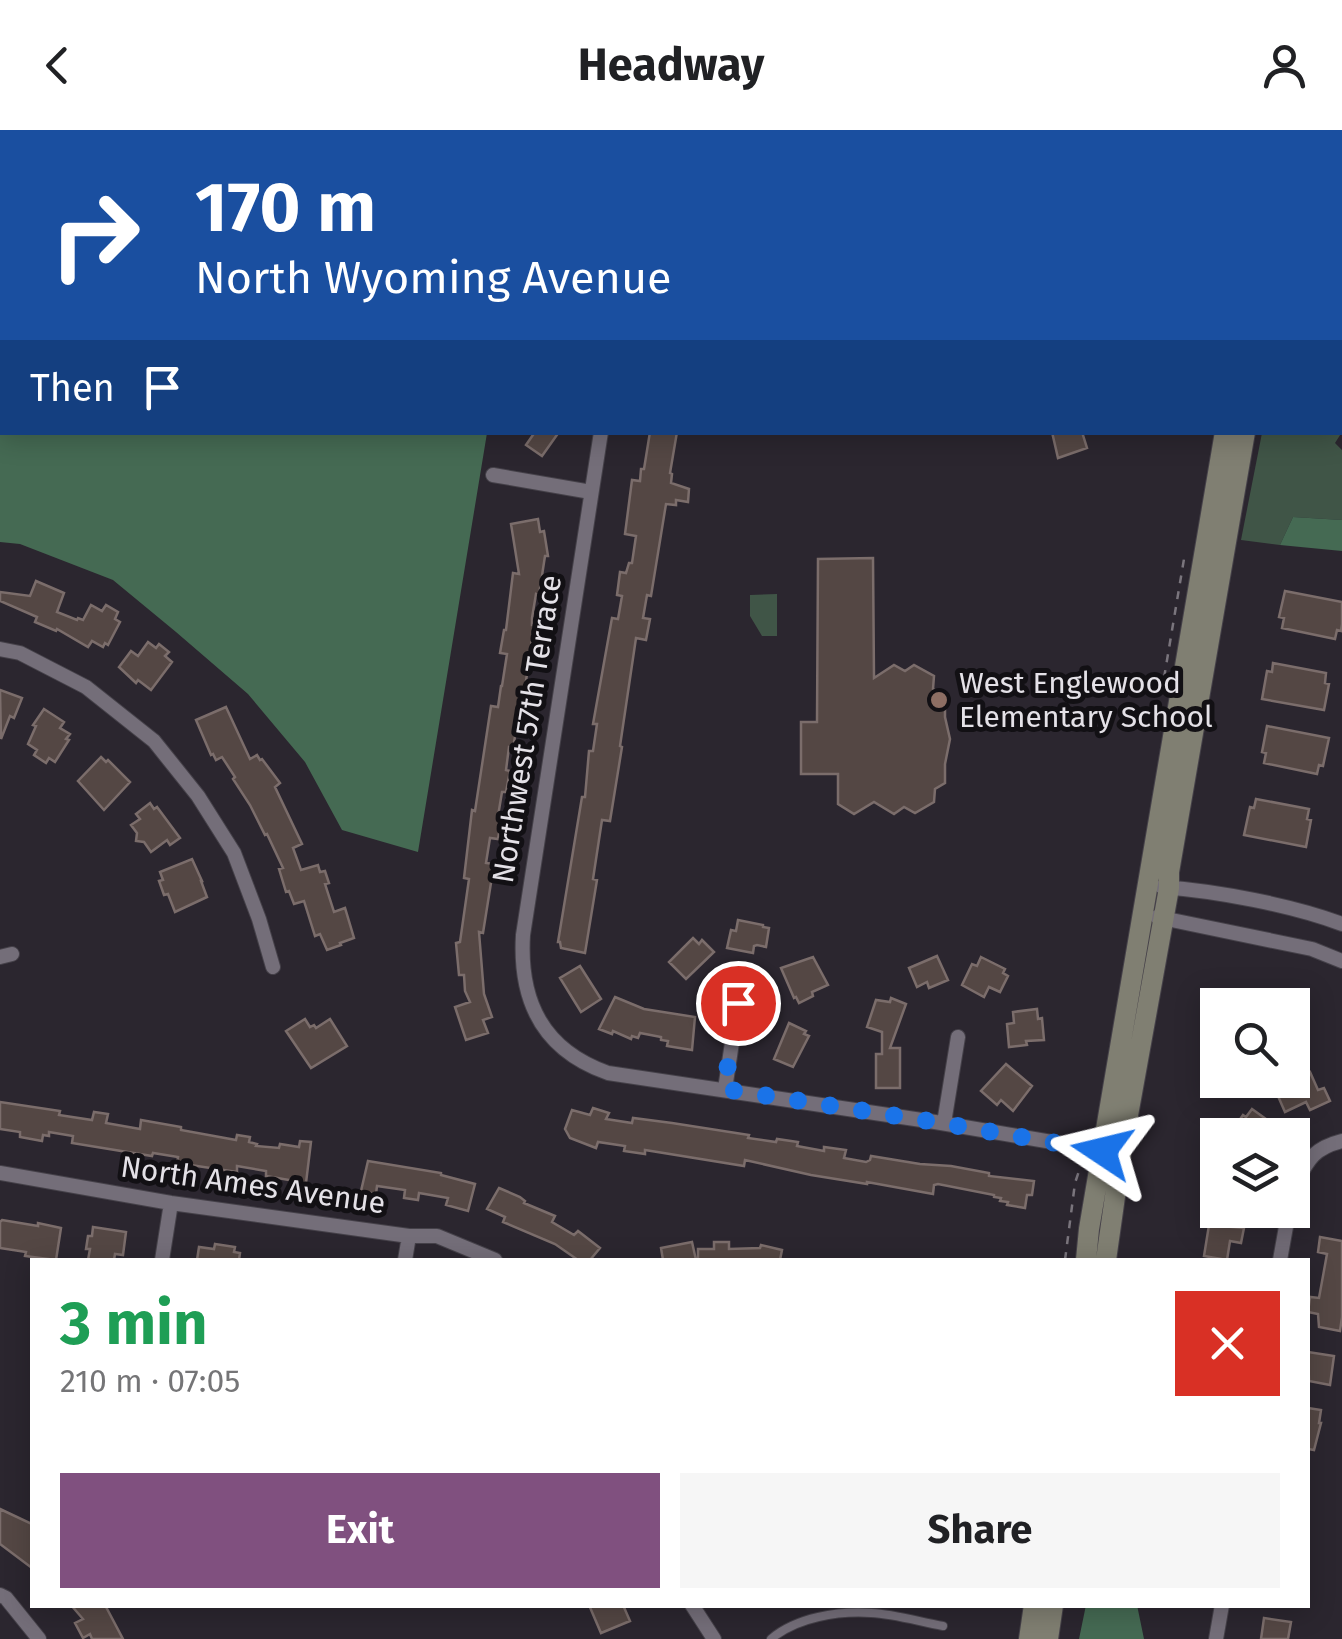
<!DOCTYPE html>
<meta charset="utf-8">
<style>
:root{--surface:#fff;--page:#f6f6f6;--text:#202124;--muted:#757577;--accent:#80507f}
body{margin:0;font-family:"Fira Sans",sans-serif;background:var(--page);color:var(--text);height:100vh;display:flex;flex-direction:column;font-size:38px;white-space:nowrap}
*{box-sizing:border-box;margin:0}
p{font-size:32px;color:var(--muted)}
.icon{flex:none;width:55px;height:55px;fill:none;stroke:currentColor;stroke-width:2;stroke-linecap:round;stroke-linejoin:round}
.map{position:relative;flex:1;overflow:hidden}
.sheet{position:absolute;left:30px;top:1128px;width:1280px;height:350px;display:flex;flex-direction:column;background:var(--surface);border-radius:0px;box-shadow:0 5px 25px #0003}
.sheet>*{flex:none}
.hud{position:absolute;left:0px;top:0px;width:1342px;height:305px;box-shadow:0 5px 25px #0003;background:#1a4fa0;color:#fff;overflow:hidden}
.buttons{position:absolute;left:1200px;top:858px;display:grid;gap:20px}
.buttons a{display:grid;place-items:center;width:110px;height:110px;border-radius:0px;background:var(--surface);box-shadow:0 5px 25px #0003;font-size:50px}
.pin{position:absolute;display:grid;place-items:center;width:85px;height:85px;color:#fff;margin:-42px;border:5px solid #fff;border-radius:50%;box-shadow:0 2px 10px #0007}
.me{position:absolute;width:110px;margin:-55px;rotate:280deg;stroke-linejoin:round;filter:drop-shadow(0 0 8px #0008)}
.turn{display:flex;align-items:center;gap:35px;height:210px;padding:0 30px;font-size:45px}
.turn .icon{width:130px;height:130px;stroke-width:2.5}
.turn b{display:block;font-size:70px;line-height:85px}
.then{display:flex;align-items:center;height:95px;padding:0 30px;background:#0003;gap:20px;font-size:38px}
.round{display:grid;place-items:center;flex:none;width:105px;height:105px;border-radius:0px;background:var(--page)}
.overview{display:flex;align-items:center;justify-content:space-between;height:170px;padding:0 30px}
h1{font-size:60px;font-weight:700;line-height:75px;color:#1e9e55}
.primary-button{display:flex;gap:20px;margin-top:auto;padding:20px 30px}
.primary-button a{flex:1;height:115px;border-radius:0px;background:var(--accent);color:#fff;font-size:40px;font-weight:700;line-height:115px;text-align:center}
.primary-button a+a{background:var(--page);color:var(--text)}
header{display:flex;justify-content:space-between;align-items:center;height:130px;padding:0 30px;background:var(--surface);font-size:45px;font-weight:700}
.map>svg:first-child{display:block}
.green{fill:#405547}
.forest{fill:#456a53}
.building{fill:#544744;stroke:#7b6d6b;stroke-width:2.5}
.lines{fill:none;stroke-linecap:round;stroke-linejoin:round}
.service-casing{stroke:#454149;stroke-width:10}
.minor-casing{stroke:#454149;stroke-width:16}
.secondary-casing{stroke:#454149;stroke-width:22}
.path{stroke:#7a757d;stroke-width:2.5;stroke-dasharray:8 8;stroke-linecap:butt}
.service{stroke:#746e79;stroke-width:8}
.minor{stroke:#746e79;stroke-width:14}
.secondary{stroke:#807f72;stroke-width:20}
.route{stroke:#1a73e8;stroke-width:18;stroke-dasharray:0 32.4}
.education-dot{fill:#8d6e63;stroke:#121014;stroke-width:4}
.labels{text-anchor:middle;stroke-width:10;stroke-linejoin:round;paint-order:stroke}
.poi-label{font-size:30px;fill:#e4e1e7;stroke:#121014;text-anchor:start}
.street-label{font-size:30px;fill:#e4e1e7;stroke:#121014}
</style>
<header><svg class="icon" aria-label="back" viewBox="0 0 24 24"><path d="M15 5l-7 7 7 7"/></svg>Headway<svg class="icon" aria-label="person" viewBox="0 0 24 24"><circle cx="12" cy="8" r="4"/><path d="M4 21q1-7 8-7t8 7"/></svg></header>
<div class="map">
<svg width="1342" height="1509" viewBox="0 0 1342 1509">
<rect width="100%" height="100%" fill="#2b262f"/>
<path class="green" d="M1340,25H1342V302L1335,313L1342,320V390L1293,387L1280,415L1241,410L1262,303L1340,302Z
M777,464V506H762L750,486V465Z"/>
<path class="forest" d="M0,0H537V2H2V302L487,303L418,722L342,700L305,632L248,564L176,502L113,450L20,414L0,412Z
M1293,387L1342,390V421L1280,415Z
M1086,1475H1137L1144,1509H1079Z"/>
<path class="building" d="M535,302H559L542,326L526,315Z
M650,302H677L670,343L672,344L671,353L689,359L688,372L676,370V375L666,374L651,466L647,465L643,488L650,489L646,510L636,508L620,616L622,617L610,691L602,690L593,749L597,750L585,823L561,818L560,812H558L582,667H585L589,621H593L597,594H593L612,488L618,489L622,466L617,465L620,442L626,443L629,433H632L636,406L625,404L632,350L640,351L641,339H644Z
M1052,302H1082L1087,318L1058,328Z
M538,389L540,402L544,401L548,426H545L539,465L536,464L532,488V495H534L523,572H521L513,618L509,617L506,640L510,641L506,662H502L498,686H502L498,709L490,708L486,733L494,734L483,803L479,802L484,864L492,887L483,890L488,903L466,910L455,877L470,872L465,861L464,845H459L456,813L460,812L469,749L464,748L472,680L475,681L491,576L498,577L501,556H502L507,524L500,523L504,500H506L513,443L519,444L511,394Z
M873,428L874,548L894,535L905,541L914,535L934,546L933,559L945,565V587L950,609L945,634V653L935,659L934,672L915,683L904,677L894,684L874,672L854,684L838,674V644H801V592H817L818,429Z
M36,451L64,463L57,482L77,490L78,488L83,490L91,475L102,481L106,475L118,482L115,489L120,492L108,515L105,513L103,517L92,511L88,517L57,499L56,501L35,492L37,487L0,471V462L30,466Z
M1285,461L1342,472V494L1341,501L1337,500L1335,509L1282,498L1284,488L1279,487Z
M148,512L156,518L159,514L169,522L165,526L172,532L151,560L138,550L136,553L119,537L131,521L138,526Z
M1273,533L1326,543L1325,553L1329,554L1324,580L1262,569L1267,541L1272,542Z
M0,560L22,568L14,588L10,586L1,609Z
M226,577L250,629L257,625L260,630L262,629L280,653L275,657L302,714L293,718L301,740L318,735L320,742L325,741L329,753L325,754L334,782L345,778L354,808L340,813L341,815L327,820L320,804L315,806L304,771L294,774L289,761L286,762L279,739L283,738L267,704L265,705L250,675L233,649L235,647L222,627L216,630L213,624L211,625L196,590Z
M44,579L64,592L60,598L70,604L66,609L69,610L55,632L49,628L46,633L34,625L37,620L28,614L36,596L33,595Z
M1267,596L1329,608L1323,636L1319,635L1317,644L1264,633L1266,623L1262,622Z
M101,627L106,632L108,630L130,652L104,680L78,651Z
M1256,669L1309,679L1307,689L1311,690L1306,717L1244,705L1250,677L1254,678Z
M150,673L154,679L157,677L180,708L170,715L167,710L151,722L144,712L136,711L137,703L131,695L140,689L136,684Z
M192,729L202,751H201L207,767L175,782L168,764L164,765L159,751L163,750L160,742Z
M738,790L763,795V797L769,798L766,817L757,815L754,816L753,823L727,818L731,800L736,801Z
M693,808L699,814L702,810L714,822L686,849L669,832Z
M937,826L948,850L929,858L927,852L917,857L909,838Z
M813,827L828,855L812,862L813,866L799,873L796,867L794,868L781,838Z
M981,827L1005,839L1003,843L1008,846L1000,862L989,857L984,867L962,855L972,834L977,836Z
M580,836L601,869L581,882L560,848Z
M615,867L644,879L695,887L692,920L667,916L668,911L661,910V907L640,903L638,908L632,906L631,909L613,901L612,904L599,899Z
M891,868L906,874L890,918H900V958H876V924H882V902L867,897L876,870L890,872Z
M1037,879L1038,889L1042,888L1044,910L1026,911L1027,915L1009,917L1007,894L1014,893L1013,882Z
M305,889L310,897L314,895L316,898L330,889L347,916L311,938L286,901Z
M789,893L806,901L804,904L809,906L793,937L774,929Z
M1292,927L1301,946L1310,942L1318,960L1324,958L1330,971L1310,980L1306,972L1285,982L1274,957L1292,950Z
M1006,934L1032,956L1013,981L1001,970L997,975L981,961Z
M0,972L60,981L59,985L92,990L94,982L108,984L106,993L140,999L141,990L181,997V1000L236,1010L237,1005L250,1007L249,1012L257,1014L256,1016L279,1018L280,1014L299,1017L300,1011L311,1012L306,1053L266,1046V1041L237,1036V1042L177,1033L178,1027L153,1023L152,1026L72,1013L73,1006L49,1002V1006L43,1005L42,1011L20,1007V1002L0,999Z
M593,978L609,983L606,989L632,993L633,988L672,993L749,1005L748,1008L776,1012L777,1009L798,1012L797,1016L824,1021V1017L846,1020L844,1028L866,1032L870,1030L871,1026L920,1034L951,1036L989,1043V1046L1034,1051L1032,1065H1027L1025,1078L1007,1075L1008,1072L1000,1071L1001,1068L994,1067V1065L938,1054L934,1055L933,1064L867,1052V1054L811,1045L745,1030L744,1036L645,1020V1024L624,1021L625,1016L598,1012L596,1018L570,1008L565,999L572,980L590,985Z
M1252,979L1259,984L1288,1005H1229L1243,985L1246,987Z
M368,1031L441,1043V1045L475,1054L468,1081L446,1075L448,1068L419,1063L418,1070L404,1068L405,1060L377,1056L376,1064L361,1061Z
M499,1058L520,1067L525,1071L524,1073L555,1086L552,1092L574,1105L578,1101L600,1118L590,1130H578L555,1114L503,1092L505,1087L487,1079Z
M2,1090L38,1096V1093L61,1098L56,1130L25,1126L26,1122L0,1118V1092Z
M1209,1095L1244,1098L1241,1113L1230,1111L1227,1130L1204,1126Z
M93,1097L126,1102L123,1125L115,1124L114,1130H88L90,1119H86L88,1106H92Z
M1320,1107L1342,1111V1187L1340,1201L1319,1197L1318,1184L1308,1182L1310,1167L1319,1168L1327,1124L1318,1122Z
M692,1112L696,1130H663L661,1118Z
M714,1112H729V1119L760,1118L761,1115L782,1120L780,1130H698V1119H714Z
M215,1114L235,1117L234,1122L240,1123L239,1130H197L199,1117L214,1119Z
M1308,1222L1334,1226L1330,1255L1309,1251Z
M1308,1278L1321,1280L1319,1293H1321L1314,1320L1308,1319Z
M0,1379L32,1394V1438L0,1414Z
M71,1475H105L123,1509H92L90,1504L83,1508L75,1493L83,1489Z
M589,1475H623L630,1491L601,1503Z
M1264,1488L1291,1492L1288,1509H1261Z"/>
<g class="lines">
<defs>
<path id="service" d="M1340,186L1342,185
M771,1509C797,1487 838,1481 871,1483C895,1484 920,1492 943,1496"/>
<path id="minor" d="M875,0V2
M648,2V0
M1129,2L1132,0
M601,302C574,470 550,638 523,805C519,872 543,920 608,943L935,992L1111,1022
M493,345L591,362
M0,519L20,523L86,557L154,611L198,666L234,723L259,789L273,837
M1162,757C1216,761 1292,775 1342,794
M1157,787L1312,819L1342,831
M0,827L12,824
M725,959L738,873
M944,993L958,907
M0,1043L171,1073L409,1106H437L495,1130
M1292,1060C1307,1033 1310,1019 1342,1011
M162,1130L171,1073
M405,1130L409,1106
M1280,1130L1289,1080
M0,1465L6,1468L39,1509
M692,1475L714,1509
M1216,1509L1222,1475"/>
<path id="secondary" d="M1277,2V0
M1297,2V0
M1086,1130L1089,1099L1225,302
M1106,1130L1121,1024L1169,758V742L1245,302
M1029,1509L1034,1475
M1048,1509L1053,1475"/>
</defs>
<use href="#service" class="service-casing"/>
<use href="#minor" class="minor-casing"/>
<use href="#secondary" class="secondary-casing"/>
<path class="path" d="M1164,548L1185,423
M1065,1130L1075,1053L1080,1038"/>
<use href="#service" class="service"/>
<use href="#minor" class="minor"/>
<use href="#secondary" class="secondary"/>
</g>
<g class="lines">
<path class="route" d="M738,873L724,959L935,992L1102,1021"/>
</g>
<circle class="education-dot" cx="939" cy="570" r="10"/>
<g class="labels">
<g class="poi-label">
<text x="959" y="563">West Englewood<tspan x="959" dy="34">Elementary School</tspan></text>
</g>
<g class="street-label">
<text transform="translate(527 599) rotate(-81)" y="10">Northwest 57th Terrace</text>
<text transform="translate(253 1055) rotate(8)" y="10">North Ames Avenue</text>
</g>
</g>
</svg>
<div class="buttons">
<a><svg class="icon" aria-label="search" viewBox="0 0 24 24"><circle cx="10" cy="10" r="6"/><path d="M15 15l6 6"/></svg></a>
<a><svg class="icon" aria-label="layers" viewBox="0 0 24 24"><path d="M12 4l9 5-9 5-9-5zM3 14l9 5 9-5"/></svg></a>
</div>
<div class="pin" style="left:738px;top:873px;background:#d93025"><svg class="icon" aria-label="arrive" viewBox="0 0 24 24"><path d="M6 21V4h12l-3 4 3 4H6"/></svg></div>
<svg class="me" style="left:1102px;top:1021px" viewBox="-20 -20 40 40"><path d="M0-17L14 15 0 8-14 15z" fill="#1a73e8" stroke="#fff" stroke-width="4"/></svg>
<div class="hud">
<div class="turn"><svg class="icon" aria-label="right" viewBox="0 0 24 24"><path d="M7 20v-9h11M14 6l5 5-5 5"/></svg><div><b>170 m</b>North Wyoming Avenue</div></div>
<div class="then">Then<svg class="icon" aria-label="arrive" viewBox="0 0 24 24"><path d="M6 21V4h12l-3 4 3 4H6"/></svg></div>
</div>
<section class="sheet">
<div class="overview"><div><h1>3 min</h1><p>210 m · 07:05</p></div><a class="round" style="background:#d93025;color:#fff"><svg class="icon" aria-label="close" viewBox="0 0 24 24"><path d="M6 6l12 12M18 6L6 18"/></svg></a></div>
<div class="primary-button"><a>Exit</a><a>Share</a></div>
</section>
</div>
